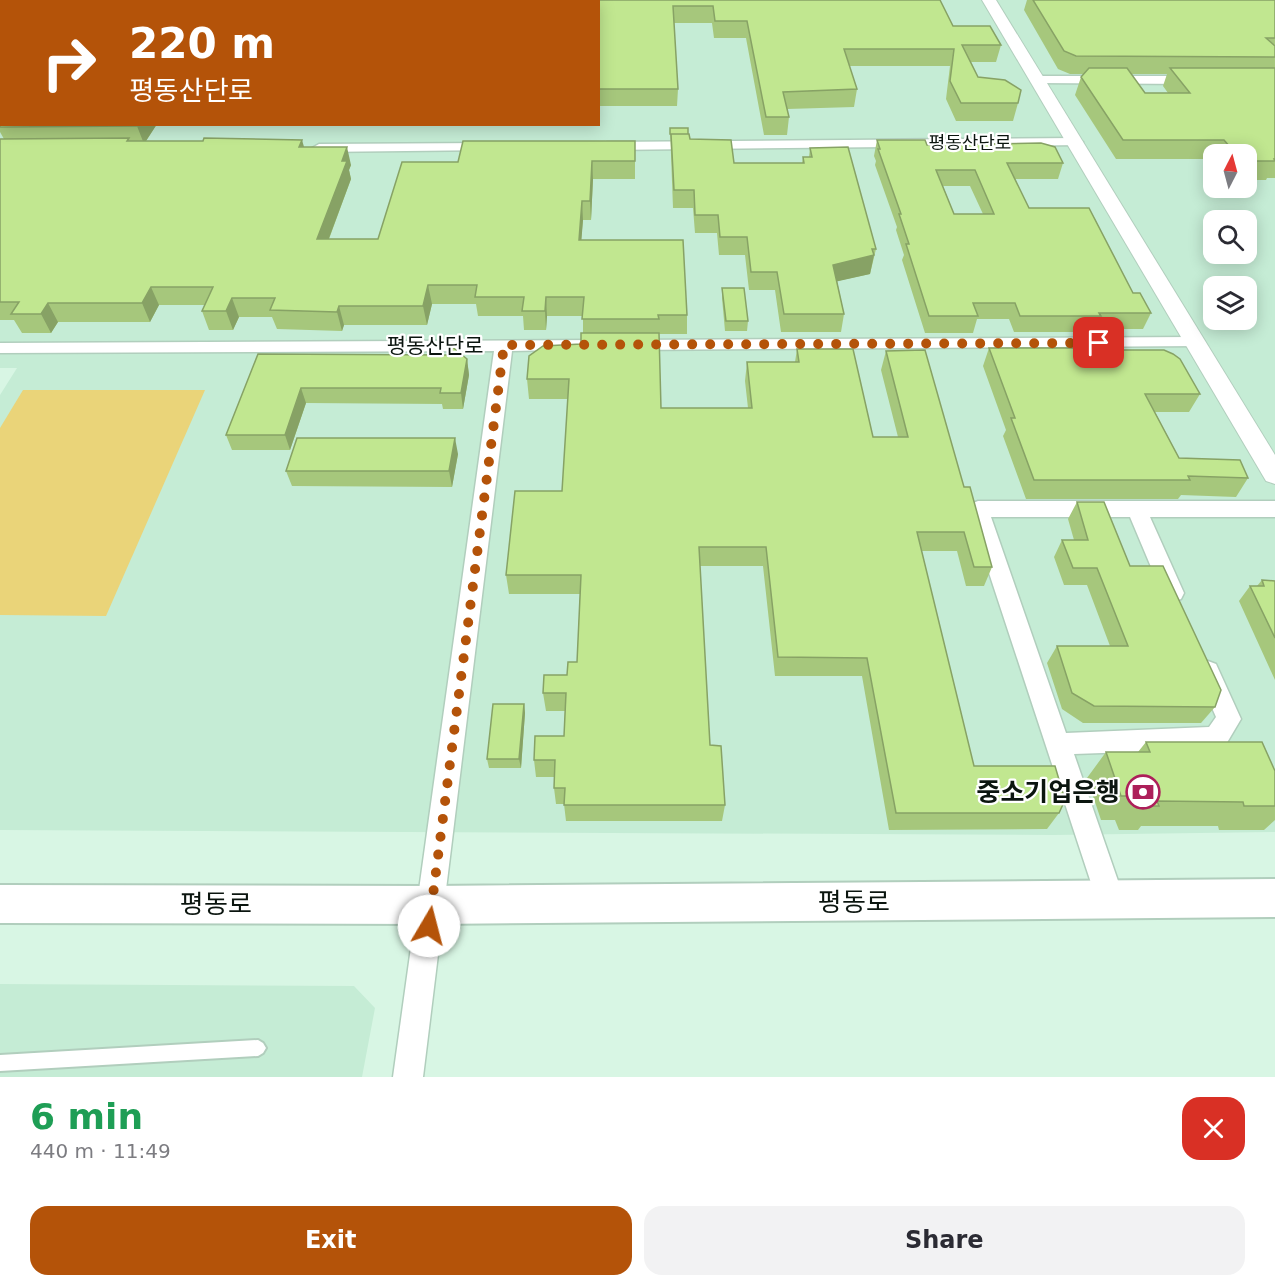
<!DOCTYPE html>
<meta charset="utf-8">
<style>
:root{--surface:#fff;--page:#f2f2f3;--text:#2b2b33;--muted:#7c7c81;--accent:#b45309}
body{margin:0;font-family:"DejaVu Sans","Noto Sans KR",sans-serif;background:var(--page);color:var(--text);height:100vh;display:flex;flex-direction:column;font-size:22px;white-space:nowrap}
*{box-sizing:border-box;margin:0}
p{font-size:20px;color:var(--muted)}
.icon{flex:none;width:33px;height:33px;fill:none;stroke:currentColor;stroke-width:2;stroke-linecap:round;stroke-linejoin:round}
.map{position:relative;height:1077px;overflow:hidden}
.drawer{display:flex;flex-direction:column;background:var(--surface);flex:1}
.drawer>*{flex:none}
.top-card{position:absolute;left:0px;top:0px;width:600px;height:126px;box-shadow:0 3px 15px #0003;background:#b45309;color:#fff;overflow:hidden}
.needle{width:39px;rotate:6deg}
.tools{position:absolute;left:1203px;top:144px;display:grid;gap:12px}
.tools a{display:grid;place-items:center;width:54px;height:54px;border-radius:12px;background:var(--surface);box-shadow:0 3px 15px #0003;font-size:30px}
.pin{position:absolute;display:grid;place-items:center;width:51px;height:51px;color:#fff;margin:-26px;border-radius:12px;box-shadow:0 3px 9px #0006}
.me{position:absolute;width:66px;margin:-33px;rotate:8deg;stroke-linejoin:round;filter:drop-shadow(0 0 4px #0008)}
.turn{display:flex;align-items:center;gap:21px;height:126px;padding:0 30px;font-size:27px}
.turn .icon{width:78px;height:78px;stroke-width:2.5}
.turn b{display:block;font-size:42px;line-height:51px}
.round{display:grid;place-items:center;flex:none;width:63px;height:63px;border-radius:18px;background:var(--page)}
.overview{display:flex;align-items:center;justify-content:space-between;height:102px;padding:0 30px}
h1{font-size:36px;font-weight:800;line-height:45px;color:#1e9e55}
.action{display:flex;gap:12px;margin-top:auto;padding:12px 30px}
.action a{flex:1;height:69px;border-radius:18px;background:var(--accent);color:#fff;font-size:24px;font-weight:800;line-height:69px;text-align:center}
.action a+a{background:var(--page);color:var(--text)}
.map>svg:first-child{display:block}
.built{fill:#c5ecd5;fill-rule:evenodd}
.green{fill:#ead479}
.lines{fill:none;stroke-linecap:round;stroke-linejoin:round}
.service-casing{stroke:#b1cebd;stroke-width:4}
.minor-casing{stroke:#b1cebd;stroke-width:3}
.tertiary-casing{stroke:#b1cebd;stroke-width:2}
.secondary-casing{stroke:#b1cebd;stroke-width:4}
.service{fill:#fff;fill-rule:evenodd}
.minor{fill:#fff;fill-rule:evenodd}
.tertiary{fill:#fff;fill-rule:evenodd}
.secondary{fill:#fff;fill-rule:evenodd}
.wall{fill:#a6c77c;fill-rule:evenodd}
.shaded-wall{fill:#87a265}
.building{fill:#c1e790;stroke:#87a265;stroke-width:1.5;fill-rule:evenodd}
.route{stroke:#b45309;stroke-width:10;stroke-dasharray:0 18}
.labels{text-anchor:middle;stroke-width:4.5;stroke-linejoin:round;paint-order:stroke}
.far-street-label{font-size:18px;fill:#0b150f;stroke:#fff}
.street-label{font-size:21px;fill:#0b150f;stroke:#fff}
.near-poi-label{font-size:26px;font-weight:bold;fill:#0b150f;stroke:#fff;text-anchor:end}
.near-street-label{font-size:26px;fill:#0b150f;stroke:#fff}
</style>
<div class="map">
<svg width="1275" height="1077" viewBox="0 0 1275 1077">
<rect width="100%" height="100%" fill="#d8f6e4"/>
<path class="built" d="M0,0H1275V832L1053,835L0,830V395L17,368H0ZM2,2H598V124H2ZM1214,154H1246V188H1214ZM1214,220H1246V254H1214ZM1214,286H1246V320H1214Z
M0,984L354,986L375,1008L362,1077H0Z"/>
<path class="green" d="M23,390H205L106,616L0,615V428Z"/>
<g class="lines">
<defs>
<path id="service" d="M258,1040L263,1043L266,1048L263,1053L258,1056L0,1071V1055Z"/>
<path id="minor" d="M77,0H89L76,2Z
M1039,76H1193L1199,80L1193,84L1035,83L1033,80Z
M2,85V93L0,94V86Z
M1076,138L1083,142L1081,145L607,150L600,146L607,142Z
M488,143L495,147L493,150L319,152L312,148L319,144Z
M1194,337L1200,338L1203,342L1200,346L631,350L625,349L622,345L625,341L631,340Z
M596,340L602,341L605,345L602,349L512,351L423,1077H393L494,351L0,353V343Z
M978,501H1275V517H1150L1184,593L1181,599L1173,602L1165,599L1162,593L1130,517H991L1066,733L1209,727L1216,717L1196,671L1200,664L1208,661L1216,664L1241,719L1225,746L1216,749L1074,754L1125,901L1121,911L1111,915L1101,911L1097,901L968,509L971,504Z"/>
<path id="tertiary" d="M982,0H996L1275,455V484L1266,481Z"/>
<path id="secondary" d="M1275,879V917L432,924L0,923V885L432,886Z"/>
</defs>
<use href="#service" class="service-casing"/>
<use href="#minor" class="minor-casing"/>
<use href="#tertiary" class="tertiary-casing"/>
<use href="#secondary" class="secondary-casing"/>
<use href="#service" class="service"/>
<use href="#minor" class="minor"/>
<use href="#tertiary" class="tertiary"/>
<use href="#secondary" class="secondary"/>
</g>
<path class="wall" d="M940,0L953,26L1001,45L996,62H971L978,77L1018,103L1013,121H956L946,99L950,66H849L857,89L854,107L787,109L789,117L787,135H764L746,38H714L712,23H674L678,89L677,106H598V2Z
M1027,0H1275V178H1267L1266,180H1246V154H1214V159H1116L1075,95L1081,77L1084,74H1070L1058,69L1024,10ZM1131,74H1167L1163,86L1168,93H1145Z
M157,124L146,141L304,147L351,165L349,170L351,179L329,239H378L458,162L635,141V179H593L591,220H583L581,240L687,315V334H659L661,408H748L745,381L747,362H795L797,349L873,437H898L881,370L886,351L964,487L992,567L984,586H966L957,551H921L974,766L1059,813L1047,829L889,830L862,676H775L763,566H700L710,745L725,805L722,821H566L564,804H556L554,788V777H536L534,760L564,736L565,711H546L543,693L567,675L577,662L580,594H509L506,575L562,491L568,399H529L527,379L581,344L583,333V316H547L546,330H524L523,316H478L476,304H432L427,325H344L342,331L277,329L272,317H239L233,330H209L202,311L205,305H159L150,322H58L51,333H22L14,320H0V139H4L0,132V126Z
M670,128L688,134L690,139L734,163H802L803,157H809L810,148L876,249L870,274L837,281L844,314L841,332H781L775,290H749L745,255H719L717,233H695L693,208H673Z
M877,140L927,145L1063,163L1058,179H1014L1029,208L1133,293L1151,313L1143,329H1095L1094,332H1014L1009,319H977L973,333H925L902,260L904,255L896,230L897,227L875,165L876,161L874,156ZM943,186H970L983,214H954Z
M722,288L748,321L747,331H725L722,298Z
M989,348L1123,350L1200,394L1189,412H1155L1179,458L1248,478L1236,497L1181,495L1178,499H1026L1003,436L1006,430L983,366Z
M258,354L467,359L469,375L463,409H443L442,404L306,403L290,450H232L226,435Z
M458,454L452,487L292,486L286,471Z
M1077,502L1130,566L1215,707L1201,723H1083L1062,709L1047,663L1057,646H1110L1087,585H1064L1054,557L1062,540H1074L1068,519Z
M1262,580L1275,581V680L1239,601L1250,586H1257Z
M524,704L525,713L521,768H489L487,759Z
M1146,742L1275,771V820L1264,830H1219L1218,826H1141L1138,830H1119L1115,820H1101L1087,778L1106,752H1138Z"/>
<path class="shaded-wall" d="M40,0H63L62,2H39Z
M2,40V66L0,67V42Z
M138,124H157L144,144L137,126Z
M302,140L307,157L299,147Z
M347,147L351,165L349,170L351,179L322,257L317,239L342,161Z
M592,161L593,179L591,220L590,201Z
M582,201L583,220L580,258L579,240Z
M874,255L870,274L830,283L833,265Z
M428,285L432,304L427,325L423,306Z
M151,287L159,305L150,322L142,303Z
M546,297L547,316L546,330L545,311Z
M232,298L239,317L233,330L226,311Z
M48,303L58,322L51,333L41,314Z
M339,306L344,325L342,331L337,312Z
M467,359L469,375L463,409L461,393Z
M301,388L306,403L290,450L285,435Z
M455,438L458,454L452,487L449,471Z
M524,704L525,713L521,768L519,759Z"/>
<path class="building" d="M0,0H40L39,2H2V40L0,42Z
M91,0H534L533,2H89Z
M578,0H940L953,26H990L1001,45H962L978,77L1005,80L1021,90L1018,103H961L950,81L954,49H844L857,89L783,92L789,117H766L747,21H715L713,6H673L678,89H598V2H578Z
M1033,0H1275V38H1266L1275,46V57L1076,56L1064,51Z
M1089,68H1127L1145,93H1190L1170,68H1275V159H1274L1275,161H1246V154H1236L1224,140H1123L1081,77Z
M3,124H138L137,126L0,127V126Z
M670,128H688V134H670Z
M671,134H689L690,139L731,140L734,163H804L803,157H812L810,148L848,147L876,249H872L874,255L833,265L844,314H784L777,272H751L747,237H720L718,215H695L694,190H674Z
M129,138L127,141H203L204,138L302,140L299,147H347L342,161H347L317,239H378L402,162H458L463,141H635V161H592L590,201H582L579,240H683L687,315H658L659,319H582L584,297H546L545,311H522L524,297H475L477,285H428L423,306H339L337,312L270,310L275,298H232L226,311H202L213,287H151L142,303H48L41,314H11L19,302H0V139Z
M877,140H925L927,145L1041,143L1055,147L1063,163H1007L1029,208H1089L1133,293H1140L1151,313H1099L1101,316H1020L1015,303H973L978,316H929L906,244H909L899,214H901L878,149H880ZM936,170H975L994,214H954Z
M722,288H744L748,321H726Z
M581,333H659L661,408H752L747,362H799L797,349H853L873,437H908L886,351L925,350L964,487H970L992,567H974L964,532H917L974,766H1055L1065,800L1059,813H896L867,658L778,657L766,547H699L710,745L721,746L725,805H564L565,788H554L555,760H534L535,736H564L566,693H543L544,675H567L568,662H577L581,575H506L515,491H562L569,379H527L529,356L543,346L581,344Z
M450,345L467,359L461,393H440L441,388H301L285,435H226L258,354L448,355Z
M989,348H1122L1123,350H1164L1173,354L1180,359L1200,394H1145L1179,458L1240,460L1248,478L1188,476L1190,480H1034L1011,418H1015Z
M297,438H455L449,471H286Z
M1077,502H1104L1130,566H1163L1221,690L1215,707L1094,706L1072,693L1057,646H1128L1097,568H1073L1062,540H1088Z
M1262,580L1275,581V638L1250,586H1264Z
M493,704H524L519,759H487Z
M1146,742H1262L1275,771V806H1244L1243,802L1157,801L1159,806H1139L1135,796H1121L1106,752H1150Z"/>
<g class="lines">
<path class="route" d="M429,926L504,345L1099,343"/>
</g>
<defs>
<symbol id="bank-ring" viewBox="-11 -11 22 22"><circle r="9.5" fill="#fff" stroke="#ad1f5a" stroke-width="1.5"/><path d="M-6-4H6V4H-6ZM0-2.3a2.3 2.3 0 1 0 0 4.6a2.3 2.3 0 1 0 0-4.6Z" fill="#ad1f5a"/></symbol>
</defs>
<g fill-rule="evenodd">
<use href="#bank-ring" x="1124" y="773" width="38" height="38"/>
</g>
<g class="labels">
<g class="far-street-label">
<text x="970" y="149">평동산단로</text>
</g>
<g class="street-label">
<text x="435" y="353">평동산단로</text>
</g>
<g class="near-poi-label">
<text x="1120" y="801">중소기업은행</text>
</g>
<g class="near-street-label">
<text x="854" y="911">평동로</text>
<text x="216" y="913">평동로</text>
</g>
</g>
</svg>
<div class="tools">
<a><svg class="needle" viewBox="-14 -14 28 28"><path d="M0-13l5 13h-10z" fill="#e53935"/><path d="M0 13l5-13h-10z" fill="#7c7c81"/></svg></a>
<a><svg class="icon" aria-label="search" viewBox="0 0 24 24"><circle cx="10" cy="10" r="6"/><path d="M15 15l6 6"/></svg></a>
<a><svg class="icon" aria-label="layers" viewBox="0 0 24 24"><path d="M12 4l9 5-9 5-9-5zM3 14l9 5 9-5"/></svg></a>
</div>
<div class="pin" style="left:1099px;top:343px;background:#d93025"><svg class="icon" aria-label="arrive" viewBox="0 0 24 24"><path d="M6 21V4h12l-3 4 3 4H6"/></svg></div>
<svg class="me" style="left:429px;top:926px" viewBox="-20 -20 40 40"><circle r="19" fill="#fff"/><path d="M0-13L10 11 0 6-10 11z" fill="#b45309"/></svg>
<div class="top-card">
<div class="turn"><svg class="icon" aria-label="right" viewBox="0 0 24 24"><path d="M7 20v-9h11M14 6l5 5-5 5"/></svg><div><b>220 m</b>평동산단로</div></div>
</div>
</div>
<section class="drawer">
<div class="overview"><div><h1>6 min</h1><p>440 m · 11:49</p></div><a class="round" style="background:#d93025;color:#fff"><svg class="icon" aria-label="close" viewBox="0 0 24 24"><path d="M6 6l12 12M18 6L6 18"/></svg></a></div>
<div class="action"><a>Exit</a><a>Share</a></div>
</section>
